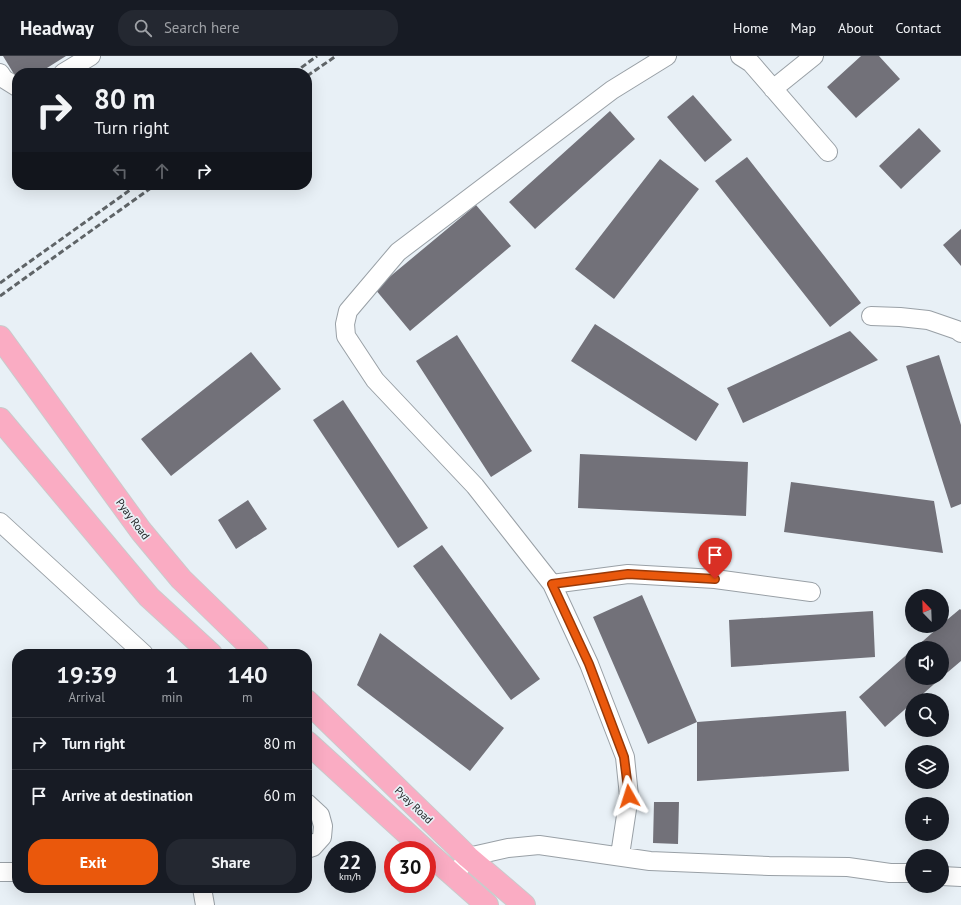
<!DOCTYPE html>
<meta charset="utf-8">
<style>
:root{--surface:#171b24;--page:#242831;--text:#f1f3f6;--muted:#9ea1a6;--line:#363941;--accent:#ea580c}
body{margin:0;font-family:"PT Sans",sans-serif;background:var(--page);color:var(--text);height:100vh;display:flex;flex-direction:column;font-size:15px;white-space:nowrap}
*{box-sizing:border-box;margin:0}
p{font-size:13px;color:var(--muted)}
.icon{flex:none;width:22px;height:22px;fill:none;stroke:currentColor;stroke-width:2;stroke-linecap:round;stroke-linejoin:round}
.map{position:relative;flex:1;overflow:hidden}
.panel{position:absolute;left:12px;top:593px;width:300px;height:244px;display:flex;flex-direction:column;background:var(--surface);border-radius:16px;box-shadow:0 4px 16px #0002}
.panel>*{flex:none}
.hud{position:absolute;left:12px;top:12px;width:300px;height:122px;border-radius:16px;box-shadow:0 4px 16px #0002;background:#171b24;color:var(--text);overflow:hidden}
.needle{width:26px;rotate:337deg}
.buttons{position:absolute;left:905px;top:533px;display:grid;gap:8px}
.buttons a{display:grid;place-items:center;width:44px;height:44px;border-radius:50%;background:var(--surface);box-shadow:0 4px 16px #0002;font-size:20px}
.speed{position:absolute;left:324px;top:785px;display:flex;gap:8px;font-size:20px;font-weight:700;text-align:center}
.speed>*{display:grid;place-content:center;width:52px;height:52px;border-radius:50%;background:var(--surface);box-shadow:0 4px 16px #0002;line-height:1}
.speed small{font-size:10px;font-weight:400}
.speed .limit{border:6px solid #d22;background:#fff;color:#111}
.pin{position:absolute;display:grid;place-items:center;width:34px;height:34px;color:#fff;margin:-41px -17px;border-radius:50% 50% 50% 0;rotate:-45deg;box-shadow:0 0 4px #0007}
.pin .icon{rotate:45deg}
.me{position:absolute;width:44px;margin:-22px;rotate:354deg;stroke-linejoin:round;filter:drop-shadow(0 0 3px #0008)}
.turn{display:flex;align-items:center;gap:14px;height:84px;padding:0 16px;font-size:18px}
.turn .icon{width:52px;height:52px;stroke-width:2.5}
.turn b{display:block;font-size:28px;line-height:34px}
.lanes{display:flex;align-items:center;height:38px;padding:0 16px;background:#0003;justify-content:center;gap:20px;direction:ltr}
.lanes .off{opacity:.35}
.eta{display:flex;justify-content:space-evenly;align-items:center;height:68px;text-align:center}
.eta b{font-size:24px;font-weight:700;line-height:28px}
.primary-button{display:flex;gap:8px;margin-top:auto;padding:8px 16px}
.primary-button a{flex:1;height:46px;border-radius:16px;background:var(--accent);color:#fff;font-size:16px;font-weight:700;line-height:46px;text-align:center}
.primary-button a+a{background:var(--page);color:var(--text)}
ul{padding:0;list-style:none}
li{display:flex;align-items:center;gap:12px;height:52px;padding:0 16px;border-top:1px solid var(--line)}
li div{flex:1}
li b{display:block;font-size:15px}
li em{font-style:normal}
header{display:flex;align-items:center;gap:24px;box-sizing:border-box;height:56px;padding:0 20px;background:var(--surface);border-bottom:1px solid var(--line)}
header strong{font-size:19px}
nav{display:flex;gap:22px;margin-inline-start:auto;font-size:14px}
.search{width:280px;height:36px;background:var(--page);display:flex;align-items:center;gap:10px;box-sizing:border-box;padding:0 14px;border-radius:16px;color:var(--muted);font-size:15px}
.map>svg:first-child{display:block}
.building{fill:#727179}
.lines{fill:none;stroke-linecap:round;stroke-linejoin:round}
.minor-casing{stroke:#99a0a6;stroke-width:20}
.trunk-casing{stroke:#cacacb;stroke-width:24}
.minor{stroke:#fff;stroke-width:18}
.trunk{stroke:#faacc3;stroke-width:22}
.rail{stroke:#5f6467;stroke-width:3;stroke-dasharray:6 3;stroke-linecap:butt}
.route-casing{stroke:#983908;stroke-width:10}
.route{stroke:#ea580c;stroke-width:7}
.labels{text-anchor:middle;stroke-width:3.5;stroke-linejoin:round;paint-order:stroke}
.street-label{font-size:11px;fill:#212426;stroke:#e8f0f6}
</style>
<header>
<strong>Headway</strong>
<div class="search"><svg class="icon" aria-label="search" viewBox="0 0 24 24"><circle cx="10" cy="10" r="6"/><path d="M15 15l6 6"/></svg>Search here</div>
<nav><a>Home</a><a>Map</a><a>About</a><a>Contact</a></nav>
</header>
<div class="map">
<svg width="961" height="849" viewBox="0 0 961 849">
<rect width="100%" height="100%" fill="#e8f0f6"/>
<path class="building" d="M3,0H66L39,17H17V23Z
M861,0H879L900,23L856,62L827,31Z
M693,39L732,84L705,106L667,61Z
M610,55L635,83L535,173L509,146Z
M919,72L941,95L901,133L879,110Z
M747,101L861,247L830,271L715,125Z
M660,103L699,133L614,243L575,213Z
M476,149L511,190L410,275L375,233Z
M961,173V210L943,189Z
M595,268L719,348L696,385L571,305Z
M850,275L878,304L743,367L727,332Z
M457,279L532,395L491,421L416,305Z
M251,296L281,333L171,420L141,383Z
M939,299L961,369V448L951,452L906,310Z
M343,344L428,472L398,492L313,364Z
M580,398L748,406L746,460L578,452Z
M791,426L934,445L943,497L784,476Z
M248,444L267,473L236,493L218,464Z
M442,489L540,623L511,644L413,510Z
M642,539L697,666L648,688L593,561Z
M960,553L961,554V605L942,621V592H915L940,570H942V568Z
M873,555L875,601L731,611L729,564Z
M380,577L504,672L470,715L357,629Z
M912,594V622H941L916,644H912V647L885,671L859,641Z
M846,655L849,715L697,725V666Z
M654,746H679L678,788L653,787Z"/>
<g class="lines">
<defs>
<path id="minor" d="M740,0L751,7L828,96
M0,17L4,23L17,31
M63,17L91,0
M773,33L814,0
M871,260L900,261L928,264L957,274L961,277
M0,466L144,598
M552,528L628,518L715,523L811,536
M307,747L320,759L323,770L322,781L313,791L307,793
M620,799L629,740L625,701L589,608L552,528L475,430L375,324L346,280L345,268L348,255L398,196L612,34L667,0
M0,816H17
M454,820L468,801L508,792L539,789L650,805L769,810L848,811L890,817H912
M942,820L961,821
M202,832L205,849"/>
<path id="trunk" d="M0,281L141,475L181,523L258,598
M0,363L149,541L211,598
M307,645L468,801L524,849
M307,686L425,794
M427,796L487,849"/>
</defs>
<use href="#minor" class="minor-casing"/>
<use href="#trunk" class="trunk-casing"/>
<use href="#minor" class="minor"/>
<use href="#trunk" class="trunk"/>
<path class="rail" d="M294,17L317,0
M307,20L336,0
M0,227L137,129
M0,240L155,129"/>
</g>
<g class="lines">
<defs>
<path id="route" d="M629,740L624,701L589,608L552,528L628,518L715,523"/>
</defs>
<use href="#route" class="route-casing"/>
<use href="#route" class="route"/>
</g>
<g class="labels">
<g class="street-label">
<text transform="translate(133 463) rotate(53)" y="4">Pyay Road</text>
<text transform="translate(414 749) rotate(44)" y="4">Pyay Road</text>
</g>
</g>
</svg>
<div class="buttons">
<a><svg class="needle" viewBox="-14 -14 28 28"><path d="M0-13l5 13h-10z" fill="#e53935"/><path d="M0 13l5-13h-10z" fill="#9ea1a6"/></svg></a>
<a><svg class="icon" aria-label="sound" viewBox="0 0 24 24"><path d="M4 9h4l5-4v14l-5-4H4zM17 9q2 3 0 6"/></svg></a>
<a><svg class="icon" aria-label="search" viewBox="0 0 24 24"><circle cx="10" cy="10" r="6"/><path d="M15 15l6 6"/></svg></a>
<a><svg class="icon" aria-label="layers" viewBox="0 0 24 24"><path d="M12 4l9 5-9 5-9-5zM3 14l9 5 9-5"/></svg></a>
<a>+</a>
<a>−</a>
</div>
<div class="speed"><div>22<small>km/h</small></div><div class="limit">30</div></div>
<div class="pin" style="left:715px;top:523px;background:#d93025"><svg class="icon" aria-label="arrive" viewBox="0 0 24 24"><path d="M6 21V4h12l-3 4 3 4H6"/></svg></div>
<svg class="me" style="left:629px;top:740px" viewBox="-20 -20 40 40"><path d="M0-17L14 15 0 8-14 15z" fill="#ea580c" stroke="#fff" stroke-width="4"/></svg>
<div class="hud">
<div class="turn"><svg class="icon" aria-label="right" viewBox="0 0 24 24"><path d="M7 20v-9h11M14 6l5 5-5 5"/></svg><div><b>80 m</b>Turn right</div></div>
<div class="lanes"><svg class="icon off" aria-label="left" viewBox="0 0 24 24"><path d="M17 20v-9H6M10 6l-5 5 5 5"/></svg><svg class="icon off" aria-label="ahead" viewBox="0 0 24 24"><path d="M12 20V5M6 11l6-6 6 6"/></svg><svg class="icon" aria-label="right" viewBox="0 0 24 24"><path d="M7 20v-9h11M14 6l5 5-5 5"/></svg></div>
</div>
<section class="panel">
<div class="eta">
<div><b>19:39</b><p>Arrival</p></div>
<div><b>1</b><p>min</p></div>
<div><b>140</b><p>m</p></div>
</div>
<ul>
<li><svg class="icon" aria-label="right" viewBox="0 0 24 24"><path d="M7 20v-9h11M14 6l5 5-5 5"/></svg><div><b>Turn right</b></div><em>80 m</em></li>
<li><svg class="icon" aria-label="arrive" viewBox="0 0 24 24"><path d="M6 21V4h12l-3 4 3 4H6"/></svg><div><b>Arrive at destination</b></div><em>60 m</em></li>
</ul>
<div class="primary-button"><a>Exit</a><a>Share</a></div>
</section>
</div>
